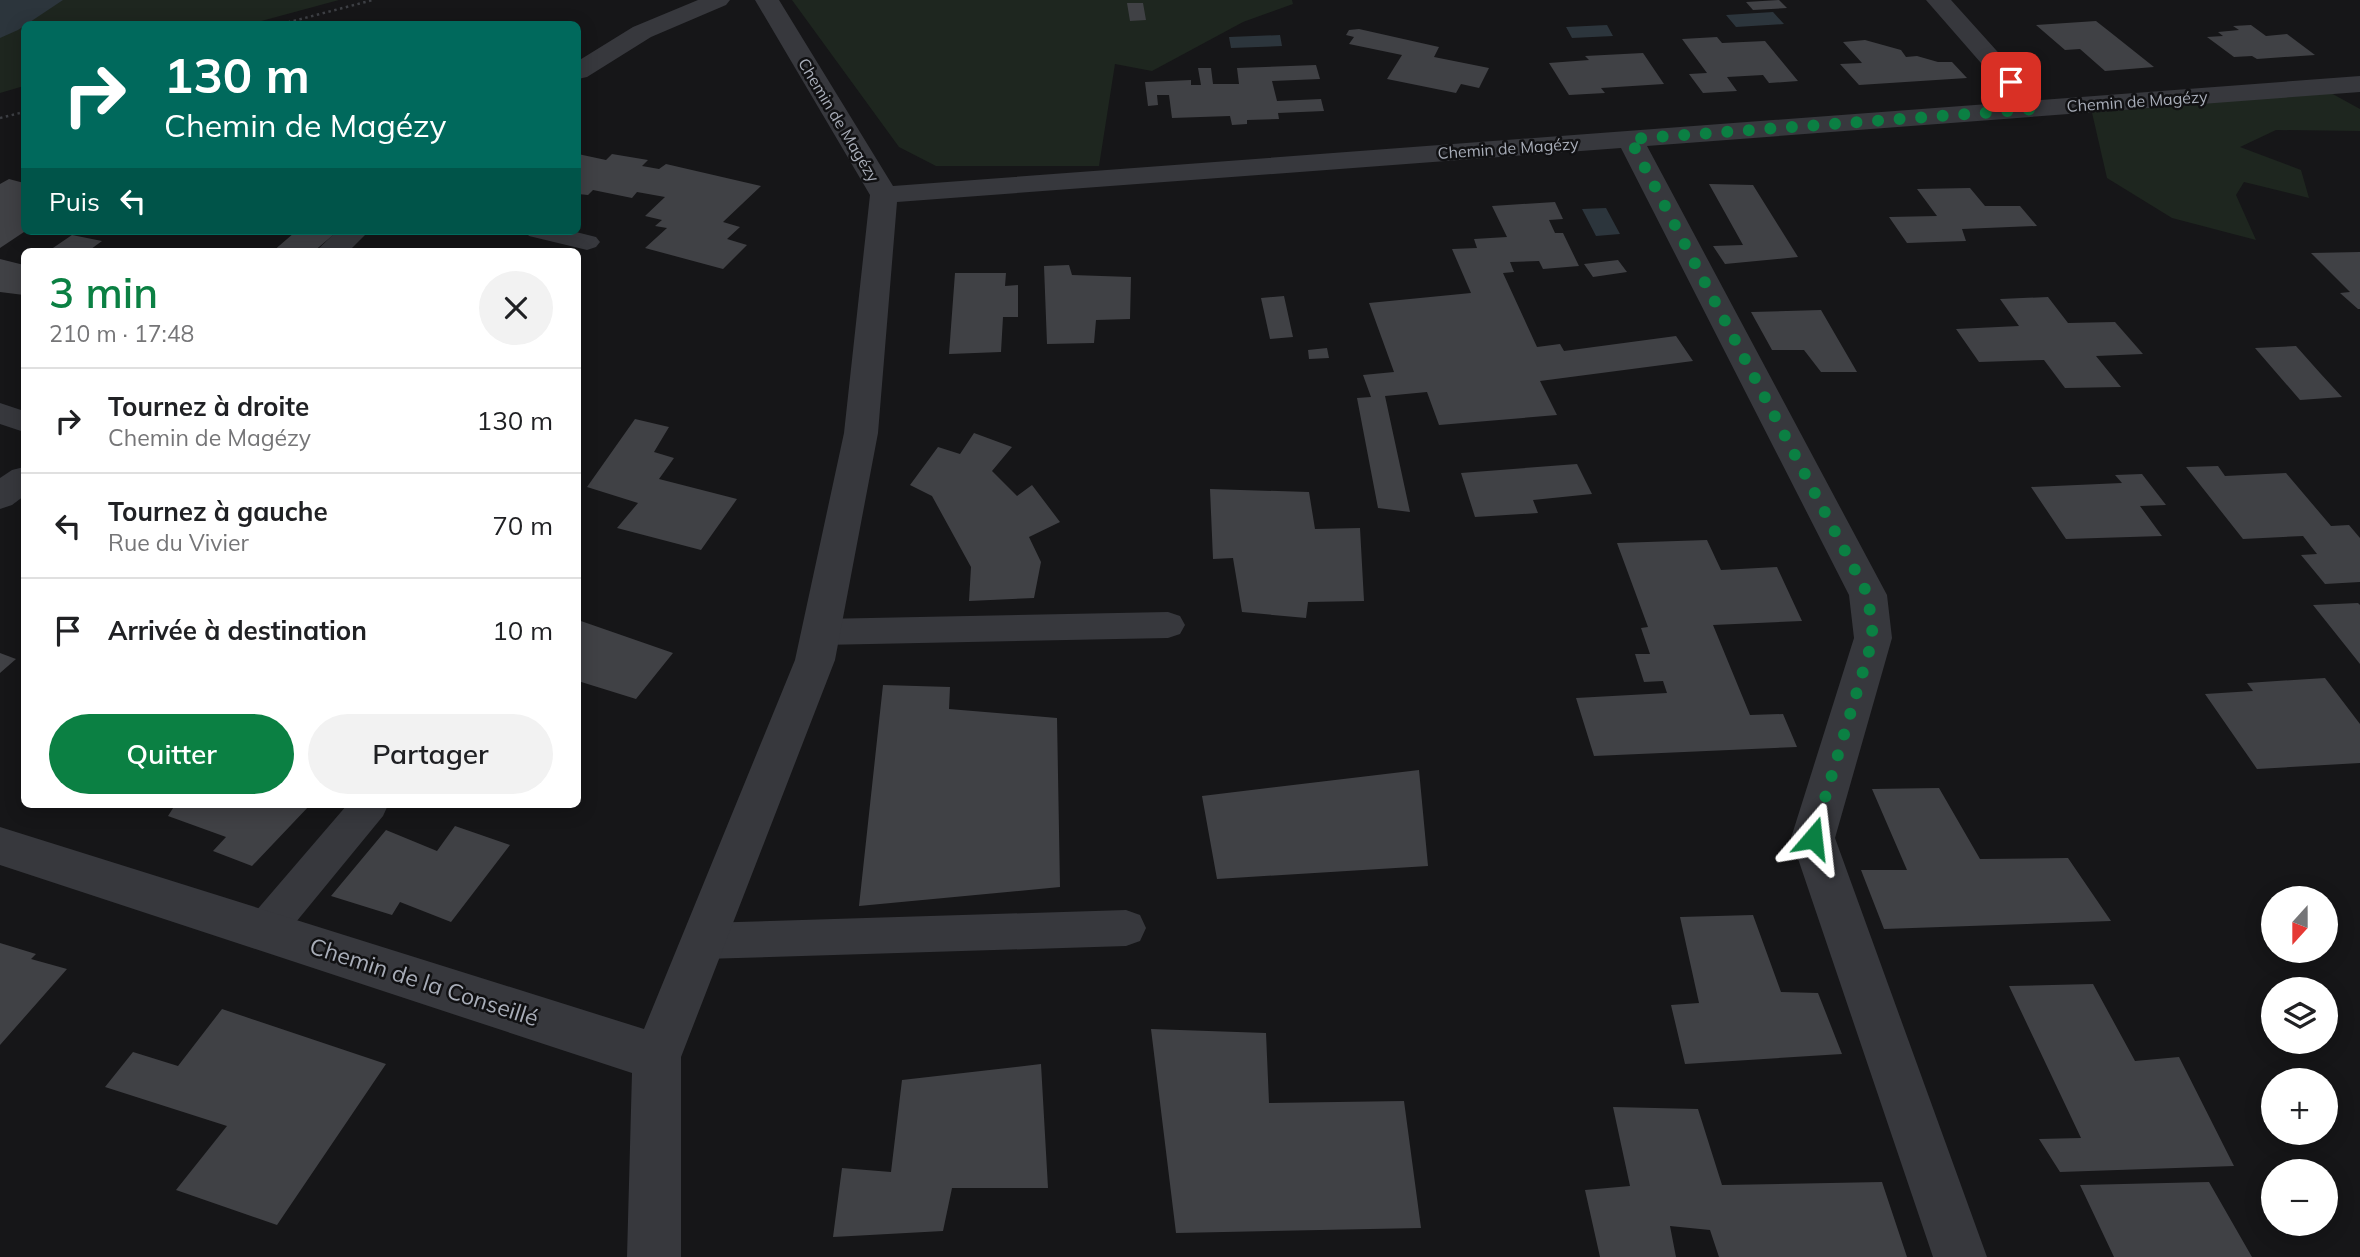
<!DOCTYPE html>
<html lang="fr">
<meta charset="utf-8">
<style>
:root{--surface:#fff;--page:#f2f2f2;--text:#202124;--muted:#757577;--line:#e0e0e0;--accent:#0b8043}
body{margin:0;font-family:Mulish,sans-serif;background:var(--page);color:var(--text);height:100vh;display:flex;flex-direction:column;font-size:26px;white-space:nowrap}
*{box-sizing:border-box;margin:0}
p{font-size:23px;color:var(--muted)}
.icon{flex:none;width:38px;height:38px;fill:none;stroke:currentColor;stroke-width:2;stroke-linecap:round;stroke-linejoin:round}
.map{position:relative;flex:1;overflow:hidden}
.panel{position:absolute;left:21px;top:248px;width:560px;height:560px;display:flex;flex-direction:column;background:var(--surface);border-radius:10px;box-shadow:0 4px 18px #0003}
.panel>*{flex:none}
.banner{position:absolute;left:21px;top:21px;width:560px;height:214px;border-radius:10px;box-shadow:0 4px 18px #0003;background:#00695c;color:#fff;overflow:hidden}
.needle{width:46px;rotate:201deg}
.tools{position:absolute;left:2261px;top:886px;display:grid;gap:14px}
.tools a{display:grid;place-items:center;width:77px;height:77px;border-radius:50%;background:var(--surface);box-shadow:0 4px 18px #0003;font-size:35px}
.pin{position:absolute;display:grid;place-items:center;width:60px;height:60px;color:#fff;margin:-30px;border-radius:14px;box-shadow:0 4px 10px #0006}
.me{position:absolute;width:77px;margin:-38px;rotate:17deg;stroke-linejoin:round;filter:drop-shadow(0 0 5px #0008)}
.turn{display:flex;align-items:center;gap:24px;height:147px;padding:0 28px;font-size:32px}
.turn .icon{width:91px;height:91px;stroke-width:2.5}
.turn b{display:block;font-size:49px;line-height:60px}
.then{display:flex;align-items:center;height:66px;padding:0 28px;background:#0003;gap:14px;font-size:26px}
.round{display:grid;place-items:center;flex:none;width:74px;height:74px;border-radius:37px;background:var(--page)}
.headline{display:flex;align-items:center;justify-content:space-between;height:119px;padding:0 28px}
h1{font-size:42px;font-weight:600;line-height:52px;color:var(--accent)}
.cta{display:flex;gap:14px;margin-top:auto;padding:14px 28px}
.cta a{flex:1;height:80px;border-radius:42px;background:var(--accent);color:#fff;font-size:28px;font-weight:600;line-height:80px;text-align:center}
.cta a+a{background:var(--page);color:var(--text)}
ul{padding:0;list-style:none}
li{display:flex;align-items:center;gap:21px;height:105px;padding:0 28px;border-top:2px solid var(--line)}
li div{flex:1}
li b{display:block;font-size:26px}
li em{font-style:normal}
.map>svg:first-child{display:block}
.green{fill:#1e261f}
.water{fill:#2c353c}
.building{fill:#404145}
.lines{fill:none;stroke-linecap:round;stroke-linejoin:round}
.path{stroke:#3d3f44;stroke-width:2.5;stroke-dasharray:2.5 3.5;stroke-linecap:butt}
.service{fill:#37383d;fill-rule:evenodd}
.minor{fill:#37383d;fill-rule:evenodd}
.route{stroke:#0b8043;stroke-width:12;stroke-dasharray:0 21.6}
.labels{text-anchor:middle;stroke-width:5;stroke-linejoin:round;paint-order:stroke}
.far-street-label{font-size:16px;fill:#a8adb8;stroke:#111113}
.near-street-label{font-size:23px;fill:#a8adb8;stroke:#111113}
</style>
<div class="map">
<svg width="2360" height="1257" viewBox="0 0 2360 1257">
<rect width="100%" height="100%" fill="#161618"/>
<path class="green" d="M0,0H339L250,24H24V86L0,93Z
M792,0H1292L1293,4L1243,22L1152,71L1115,64L1099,166H936L899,147Z
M2320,87L2360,109V131L2276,130L2240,147L2301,170L2309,198L2244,182L2236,195L2256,240L2172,218L2107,178L2090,104Z"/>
<path class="water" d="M0,0H63L18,30L0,38Z
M1773,12L1784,24L1736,27L1726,15Z
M1607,25L1613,36L1572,38L1566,27Z
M1280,35L1282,46L1231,48L1229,37Z
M1606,208L1620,234L1596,236L1582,209Z"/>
<path class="building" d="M1779,0L1787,8L1753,10L1746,2Z
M1127,3H1143L1146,20L1130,21Z
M2096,21L2110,32L2154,67L2105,71L2080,49L2065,50L2036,25Z
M2251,25L2266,36L2287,34L2315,55L2257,59L2252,56L2234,57L2207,37L2223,36L2218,32L2239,30L2233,26Z
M1359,29L1439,47L1434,57L1489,68L1479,88L1461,84L1456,93L1387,79L1402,55L1349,44L1354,37L1346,35L1349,30Z
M1717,37L1722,43L1765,41L1798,81L1769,83L1763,75L1727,77L1737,91L1703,93L1689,74L1707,73L1682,39Z
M1865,40L1901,50L1906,57L1917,56L1938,62H1952L1967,78L1859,85L1840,64L1862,63L1843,42Z
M1643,53L1664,84L1601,88L1605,93L1569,95L1549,63L1589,60L1585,56Z
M1316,65L1320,79L1272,81L1277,101L1321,99L1324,111L1278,113L1279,119L1247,120V124L1232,125L1230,116L1172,118L1169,95H1157L1158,105L1148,106L1145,82L1191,80V85H1201L1198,68H1211L1213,84H1239L1237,68Z
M578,154L606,160L612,154L648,160L642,166L659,169L666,164L761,186L723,222L740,227L727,239L747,245L723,269L645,248L667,228L655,226L662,220L645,216L665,197L637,192L632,198L593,190L588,195L578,194Z
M9,179L24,183V232L0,248V184Z
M1709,184L1753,185L1798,257L1725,264L1713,246L1743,245Z
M1970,188L1985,206H2020L2037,226L1962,229L1966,241L1907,243L1889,217L1937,216L1917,189Z
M1555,202L1563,219L1549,220L1555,233H1563L1579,266L1543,269L1539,261L1510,262L1514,272L1503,273L1537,347L1560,344L1564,351L1676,336L1693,361L1540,381L1557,415L1439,425L1427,392L1385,396L1410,512L1378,508L1357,398L1371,397L1363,375L1394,372L1369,303L1471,293L1452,249L1477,248L1474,239L1507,237L1492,206Z
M306,231H338L313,252H272L294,233L301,235Z
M72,235L102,241L87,252H47Z
M2360,252V309H2358L2340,293L2350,292L2311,253Z
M0,259L24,265V295L0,292Z
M1618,260L1627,272L1593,277L1584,264Z
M1069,265L1072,275L1131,277L1130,319L1096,320L1094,343L1047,344L1044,266Z
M955,273H1006L1005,286L1018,285V317H1003L1001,352L949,354Z
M1284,296L1293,337L1270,339L1261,298Z
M2048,297L2068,323L2115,322L2143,354L2096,356L2121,387L2065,388L2044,360L1979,362L1956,329L2019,326L2000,299Z
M1821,310L1857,372H1821L1804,350H1772L1751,312Z
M2296,346L2320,373L2342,397L2300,400L2255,348Z
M1327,348L1329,358L1309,359L1308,350Z
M635,419L669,427L654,452L674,458L659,479L737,499L701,550L617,528L638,503L587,487Z
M974,433L1012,447L992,471L1017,496L1032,485L1060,522L1029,537L1041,562L1034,598L969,601L971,567L932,496L910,485L938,447L960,454Z
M1577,464L1592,494L1533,500L1538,513L1475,517L1461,473Z
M2218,466L2225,476L2286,473L2331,526L2349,525L2360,538V582L2325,584L2301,555L2317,554L2303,536L2243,539L2186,467Z
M2142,474L2166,505L2140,506L2162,536L2066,539L2031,487L2122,483L2115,475Z
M1210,489L1309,492L1315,529L1360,528L1364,601L1308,602L1306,618L1242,612L1233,558L1213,559Z
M1707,540L1721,570L1777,567L1802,621L1713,625L1750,715L1783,714L1797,747L1594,756L1576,698L1667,693L1663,681L1644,682L1635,654H1650L1641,628L1648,627L1617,543Z
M2358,603L2360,605V664L2313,605Z
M578,620L673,653L636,699L578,681Z
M0,653L16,659L0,673Z
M2325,678L2360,724V763L2257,769L2205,694L2253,691L2247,683Z
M883,685L950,687L949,709L1057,718L1060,887L859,906Z
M1419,770L1428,866L1217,879L1202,796Z
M1939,788L1980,859L2068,858L2111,921L1884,929L1861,870H1907L1872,789Z
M175,805H310L252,866L213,851L226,837L168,816Z
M455,826L510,845L451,922L400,902L392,915L331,896L386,830L437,851Z
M1753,915L1781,992L1818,993L1842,1054L1685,1064L1671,1005L1699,1003L1680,917Z
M0,943L36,954L31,959L67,969L0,1045Z
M2093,984L2135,1061L2179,1057L2234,1166L2060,1172L2039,1139L2081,1138L2009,986Z
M222,1009L386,1064L277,1225L176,1190L227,1126L105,1087L133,1052L178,1066Z
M1151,1029L1266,1033L1269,1103L1404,1101L1421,1228L1176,1233Z
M1041,1064L1048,1188H952L943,1231L833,1237L842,1168L891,1172L902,1080Z
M1613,1107L1698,1109L1722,1185L1882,1182L1907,1257H1719L1710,1230L1670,1226L1676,1257H1600L1585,1190L1630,1186Z
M2209,1182L2252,1257H2114L2080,1185Z"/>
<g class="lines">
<path class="path" d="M282,24L373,0
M0,118L24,112"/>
<path class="service" d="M525,231H572L596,237L600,242L596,247L587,250L529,236Z
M0,403L24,411V432L0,424Z
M1168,612L1180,616L1185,625L1180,634L1168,638L821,645L809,641L804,632L809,623L821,619Z
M347,805H388L383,816L278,944L264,949L250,944L244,931L250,918Z
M1126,910L1140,915L1146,928L1140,941L1126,946L703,959L689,954L683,941L689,928L703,923Z"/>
<path class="minor" d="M698,0H730L726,5L651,37L587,77L578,79V61L633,27Z
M755,0H779L893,186L2015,102L1926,0H1951L2041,100L2360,76V92L1647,146L1887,595L1892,638L1835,838L1987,1257H1933L1791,838L1854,638L1849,595L1621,148L897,202L878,433L835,660L681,1057V1257H627L632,1073L0,865V827L644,1029L795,660L844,433L870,195Z
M337,231H369L348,252H315Z
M24,467V496L12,505L0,509V478L12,470Z"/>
</g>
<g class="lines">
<path class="route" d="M1813,838L1873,638L1868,595L1630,139L2035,109L2011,82"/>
</g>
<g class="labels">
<g class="far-street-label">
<text transform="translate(2137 101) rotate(-4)" y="6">Chemin de Magézy</text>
<text transform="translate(839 120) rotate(59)" y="6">Chemin de Magézy</text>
<text transform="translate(1508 148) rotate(-4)" y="6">Chemin de Magézy</text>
</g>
<g class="near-street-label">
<text transform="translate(424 982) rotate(18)" y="8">Chemin de la Conseillé</text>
</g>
</g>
</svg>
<div class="tools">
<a><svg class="needle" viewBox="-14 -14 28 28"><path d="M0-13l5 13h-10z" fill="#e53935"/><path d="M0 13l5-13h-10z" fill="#757577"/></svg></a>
<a><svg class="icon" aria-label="layers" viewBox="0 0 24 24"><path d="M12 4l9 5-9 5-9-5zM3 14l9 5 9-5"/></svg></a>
<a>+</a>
<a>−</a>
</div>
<div class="pin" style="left:2011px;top:82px;background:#d93025"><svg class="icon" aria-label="arrive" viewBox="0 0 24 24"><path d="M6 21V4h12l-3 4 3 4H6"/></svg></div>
<svg class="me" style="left:1813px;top:838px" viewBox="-20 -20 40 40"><path d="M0-17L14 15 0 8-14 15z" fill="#0b8043" stroke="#fff" stroke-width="4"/></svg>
<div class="banner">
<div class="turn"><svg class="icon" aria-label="right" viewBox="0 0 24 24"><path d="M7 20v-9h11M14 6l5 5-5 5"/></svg><div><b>130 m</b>Chemin de Magézy</div></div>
<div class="then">Puis<svg class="icon" aria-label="left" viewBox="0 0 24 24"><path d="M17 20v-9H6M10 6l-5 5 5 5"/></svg></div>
</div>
<section class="panel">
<div class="headline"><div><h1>3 min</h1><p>210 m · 17:48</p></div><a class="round"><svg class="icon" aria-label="close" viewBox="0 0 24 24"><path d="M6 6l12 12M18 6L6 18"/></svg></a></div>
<ul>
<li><svg class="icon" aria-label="right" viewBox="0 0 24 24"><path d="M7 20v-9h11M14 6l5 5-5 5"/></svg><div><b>Tournez à droite</b><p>Chemin de Magézy</p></div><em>130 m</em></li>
<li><svg class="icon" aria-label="left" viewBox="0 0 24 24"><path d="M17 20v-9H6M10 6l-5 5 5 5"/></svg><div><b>Tournez à gauche</b><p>Rue du Vivier</p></div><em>70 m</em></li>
<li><svg class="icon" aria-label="arrive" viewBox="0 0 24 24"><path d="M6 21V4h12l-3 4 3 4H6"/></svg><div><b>Arrivée à destination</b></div><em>10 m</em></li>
</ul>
<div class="cta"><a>Quitter</a><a>Partager</a></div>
</section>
</div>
